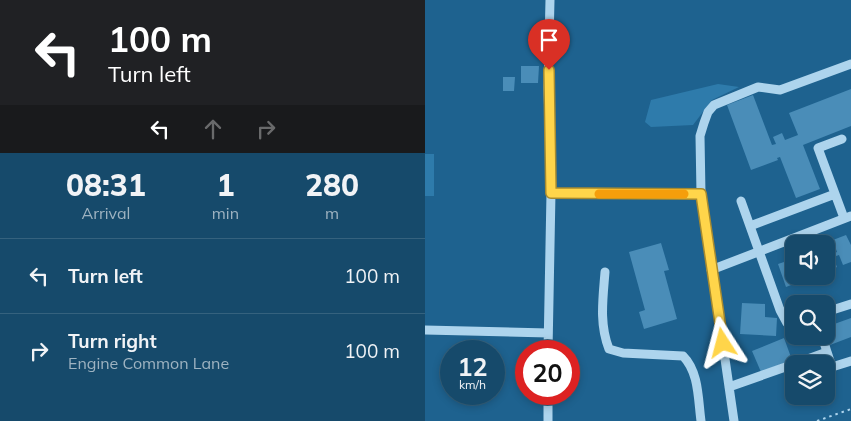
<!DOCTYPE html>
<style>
:root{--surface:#164a6b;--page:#235473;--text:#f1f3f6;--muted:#9eb3c1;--line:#35627e}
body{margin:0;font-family:Mulish,sans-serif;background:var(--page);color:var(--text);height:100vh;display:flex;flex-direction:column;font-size:19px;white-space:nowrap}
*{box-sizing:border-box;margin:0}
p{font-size:16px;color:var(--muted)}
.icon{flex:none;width:28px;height:28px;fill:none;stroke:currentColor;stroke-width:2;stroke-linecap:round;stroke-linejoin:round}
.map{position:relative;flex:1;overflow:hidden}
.sheet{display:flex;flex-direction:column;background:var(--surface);width:425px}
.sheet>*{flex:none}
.banner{background:#202124;color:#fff;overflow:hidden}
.fabs{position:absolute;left:360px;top:235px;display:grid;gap:10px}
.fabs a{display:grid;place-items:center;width:50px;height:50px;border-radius:10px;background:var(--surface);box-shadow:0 2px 8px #0003,0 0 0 1px var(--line);font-size:25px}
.speed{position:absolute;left:15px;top:340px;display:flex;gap:10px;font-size:25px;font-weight:700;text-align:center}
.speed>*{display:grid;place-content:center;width:65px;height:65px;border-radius:50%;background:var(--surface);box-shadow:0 2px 8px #0003,0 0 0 1px var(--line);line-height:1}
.speed small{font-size:12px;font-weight:400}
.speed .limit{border:8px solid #d22;background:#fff;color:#111}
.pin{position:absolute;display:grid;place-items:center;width:42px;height:42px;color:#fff;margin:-51px -21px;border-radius:50% 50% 50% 0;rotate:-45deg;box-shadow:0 0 5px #0007}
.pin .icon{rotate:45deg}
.me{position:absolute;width:55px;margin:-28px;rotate:351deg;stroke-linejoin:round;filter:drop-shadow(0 0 4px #0008)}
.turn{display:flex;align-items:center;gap:18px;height:105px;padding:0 25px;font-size:22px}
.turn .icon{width:65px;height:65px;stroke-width:2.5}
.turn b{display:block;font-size:35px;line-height:42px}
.lanes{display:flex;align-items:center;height:48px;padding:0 25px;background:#0003;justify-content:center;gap:25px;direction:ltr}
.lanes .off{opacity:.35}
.eta{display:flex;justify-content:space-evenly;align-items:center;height:85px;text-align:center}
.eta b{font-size:30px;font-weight:800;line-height:35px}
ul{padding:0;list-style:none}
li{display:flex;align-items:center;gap:15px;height:75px;padding:0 25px;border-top:1px solid var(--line)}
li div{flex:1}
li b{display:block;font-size:19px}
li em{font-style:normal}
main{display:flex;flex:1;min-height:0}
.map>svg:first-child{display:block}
.green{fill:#2e7bab}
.building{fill:#4a8db8}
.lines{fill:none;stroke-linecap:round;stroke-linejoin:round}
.path{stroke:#add4ed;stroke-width:2;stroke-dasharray:2.5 4;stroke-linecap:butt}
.minor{stroke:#add4ed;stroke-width:9}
.route-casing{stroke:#a68a30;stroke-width:12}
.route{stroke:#ffd54a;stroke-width:9}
.slow{stroke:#f59e0b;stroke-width:9}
</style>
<main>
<section class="sheet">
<div class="banner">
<div class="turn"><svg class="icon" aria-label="left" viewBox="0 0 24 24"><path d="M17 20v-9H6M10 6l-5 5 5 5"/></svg><div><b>100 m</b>Turn left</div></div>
<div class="lanes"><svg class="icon" aria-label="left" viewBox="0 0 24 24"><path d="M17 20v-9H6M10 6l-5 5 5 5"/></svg><svg class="icon off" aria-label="ahead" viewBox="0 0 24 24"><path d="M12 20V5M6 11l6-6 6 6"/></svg><svg class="icon off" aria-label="right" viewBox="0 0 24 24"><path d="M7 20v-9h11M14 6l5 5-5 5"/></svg></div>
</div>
<div class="eta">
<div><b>08:31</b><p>Arrival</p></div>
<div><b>1</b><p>min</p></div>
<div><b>280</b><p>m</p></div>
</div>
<ul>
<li><svg class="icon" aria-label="left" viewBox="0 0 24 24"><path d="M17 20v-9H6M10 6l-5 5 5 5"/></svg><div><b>Turn left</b></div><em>100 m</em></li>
<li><svg class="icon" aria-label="right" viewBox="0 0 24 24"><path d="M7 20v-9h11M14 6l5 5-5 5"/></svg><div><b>Turn right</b><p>Engine Common Lane</p></div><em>100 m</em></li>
</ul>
</section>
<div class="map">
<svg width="426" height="421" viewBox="0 0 426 421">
<rect width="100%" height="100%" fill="#1e628f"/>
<path class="green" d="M293,84L314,87L287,100L268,125L226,127L220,122L226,100Z
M0,154H9V196H0Z"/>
<path class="building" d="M96,66H114L113,83H96Z
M78,77H90L89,91H78Z
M426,89V126L378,145L395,189L371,198L355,157L352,158L353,160L326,170L302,105L328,95L347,145L351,144L348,137L357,133L360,140L373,135L364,113Z
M421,235L426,245V262L418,265L414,255L408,257L412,267L401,272V246L403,245L407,254L412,252L408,240Z
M236,243L244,270L239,271L252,319L219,329L214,312L220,310L204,252Z
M365,260L369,269V276H372L374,282L361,287L353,264Z
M317,303L340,304V317L352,318L351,336L315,334Z
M426,318V337L405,345L401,335V327Z
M359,338L367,360L336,372L327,351Z"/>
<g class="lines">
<path class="path" d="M392,421L426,409"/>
<path class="minor" d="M417,139L393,148L419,218
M126,193L276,194
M316,201L355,310L362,323H369
M325,226L410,194
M286,270L426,216
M180,272C178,298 174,324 184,349L198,353L258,356C274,372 273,399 276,421
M401,312L426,304
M0,330L123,333
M123,351L126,193L123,87L125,0
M402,352L407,367L426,361
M369,364L402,352L397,336
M304,387L369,364
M123,421V394
M309,421L276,194L275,136L279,123L283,112L289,105L333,87L355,90L426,64"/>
</g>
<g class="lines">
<defs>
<path id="route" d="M124,70L126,193L276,194L298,343"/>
</defs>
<use href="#route" class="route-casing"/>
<use href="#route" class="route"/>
<path class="slow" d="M174,194H259"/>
</g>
</svg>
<div class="fabs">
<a><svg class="icon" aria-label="sound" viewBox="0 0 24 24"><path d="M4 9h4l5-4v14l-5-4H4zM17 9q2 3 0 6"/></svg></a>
<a><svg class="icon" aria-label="search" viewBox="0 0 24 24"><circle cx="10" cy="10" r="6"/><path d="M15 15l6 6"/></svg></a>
<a><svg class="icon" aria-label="layers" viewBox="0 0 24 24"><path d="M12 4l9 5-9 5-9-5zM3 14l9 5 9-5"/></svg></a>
</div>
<div class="speed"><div>12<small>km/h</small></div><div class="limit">20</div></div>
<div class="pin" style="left:124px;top:70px;background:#d93025"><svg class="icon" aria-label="arrive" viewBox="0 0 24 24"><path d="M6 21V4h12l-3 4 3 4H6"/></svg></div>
<svg class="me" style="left:298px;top:343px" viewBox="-20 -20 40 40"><path d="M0-17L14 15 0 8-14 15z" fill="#ffd54a" stroke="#fff" stroke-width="4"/></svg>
</div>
</main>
